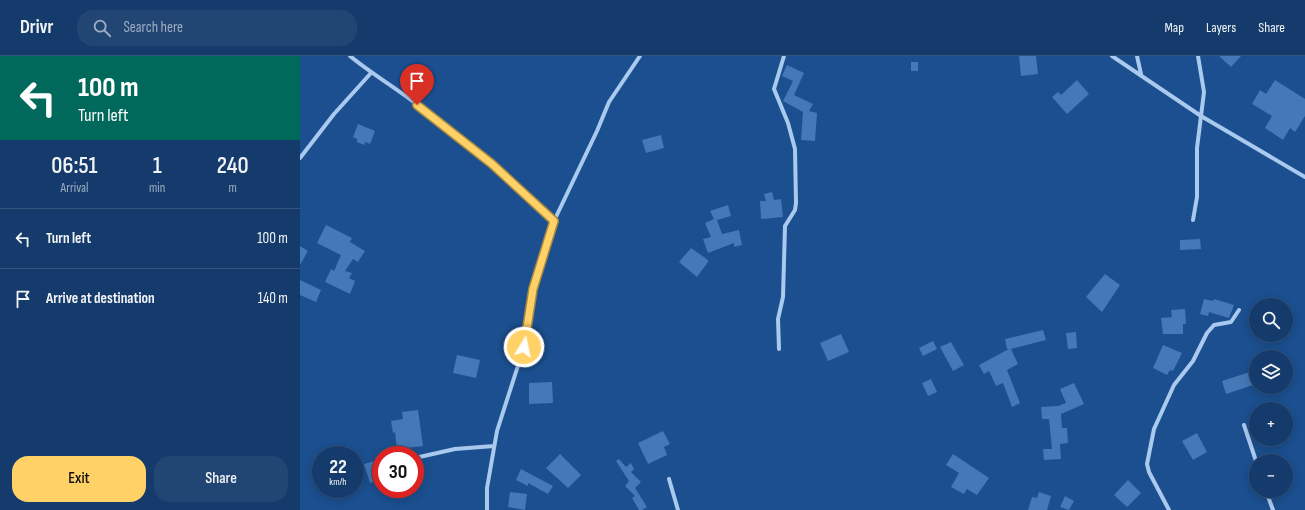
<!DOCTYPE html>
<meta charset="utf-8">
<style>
:root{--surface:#143b6b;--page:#214673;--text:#f1f3f6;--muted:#9dadc1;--line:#33557e;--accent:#ffd166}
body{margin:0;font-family:"Sofia Sans Condensed",sans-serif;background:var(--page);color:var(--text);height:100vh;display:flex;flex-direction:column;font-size:15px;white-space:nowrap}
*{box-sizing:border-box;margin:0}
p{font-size:13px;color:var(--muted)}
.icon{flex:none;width:22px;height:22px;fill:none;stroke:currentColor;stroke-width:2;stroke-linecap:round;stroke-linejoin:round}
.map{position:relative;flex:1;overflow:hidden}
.details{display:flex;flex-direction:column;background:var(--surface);width:300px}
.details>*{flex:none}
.banner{background:#00695c;color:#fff;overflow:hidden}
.fabs{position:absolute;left:949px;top:242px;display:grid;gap:8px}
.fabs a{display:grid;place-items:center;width:44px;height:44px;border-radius:50%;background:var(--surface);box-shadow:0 2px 10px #0003,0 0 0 1px var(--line);font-size:20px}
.speed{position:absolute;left:12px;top:390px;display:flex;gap:8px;font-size:20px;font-weight:700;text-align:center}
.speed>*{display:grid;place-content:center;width:52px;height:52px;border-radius:50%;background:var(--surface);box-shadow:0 2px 10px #0003,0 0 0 1px var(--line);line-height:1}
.speed small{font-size:10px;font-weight:400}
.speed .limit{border:6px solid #d22;background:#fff;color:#111}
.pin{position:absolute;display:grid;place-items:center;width:34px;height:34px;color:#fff;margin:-41px -17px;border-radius:50% 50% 50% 0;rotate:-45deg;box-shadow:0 0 4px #0007}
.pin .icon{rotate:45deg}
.me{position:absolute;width:44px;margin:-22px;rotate:10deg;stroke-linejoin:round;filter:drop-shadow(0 0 3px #0008)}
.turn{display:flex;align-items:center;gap:14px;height:84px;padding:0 12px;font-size:18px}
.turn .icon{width:52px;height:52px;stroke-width:2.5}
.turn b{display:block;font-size:28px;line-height:34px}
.eta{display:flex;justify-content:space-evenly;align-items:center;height:68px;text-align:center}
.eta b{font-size:24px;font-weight:600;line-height:28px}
.button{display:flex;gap:8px;margin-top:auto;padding:8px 12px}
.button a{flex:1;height:46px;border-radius:16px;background:var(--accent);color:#111;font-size:16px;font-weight:600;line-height:46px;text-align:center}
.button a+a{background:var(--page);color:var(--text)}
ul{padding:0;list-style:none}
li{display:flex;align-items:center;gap:12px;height:60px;padding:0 12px;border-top:1px solid var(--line)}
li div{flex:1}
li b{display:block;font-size:15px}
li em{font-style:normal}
header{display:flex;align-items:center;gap:24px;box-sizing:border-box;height:56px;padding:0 20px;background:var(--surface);border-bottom:1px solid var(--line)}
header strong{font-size:19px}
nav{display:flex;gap:22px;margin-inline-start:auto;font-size:14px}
.search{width:280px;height:36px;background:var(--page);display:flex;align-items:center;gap:10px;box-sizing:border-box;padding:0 14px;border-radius:16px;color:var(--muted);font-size:15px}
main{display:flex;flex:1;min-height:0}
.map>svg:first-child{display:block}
.building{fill:#4478b7}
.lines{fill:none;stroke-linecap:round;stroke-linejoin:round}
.street{stroke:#a9c9ee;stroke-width:4}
.route-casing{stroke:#a68842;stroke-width:10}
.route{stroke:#ffd166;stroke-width:7}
</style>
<header>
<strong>Drivr</strong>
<div class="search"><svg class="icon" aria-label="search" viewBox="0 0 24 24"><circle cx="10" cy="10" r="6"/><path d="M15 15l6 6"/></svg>Search here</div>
<nav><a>Map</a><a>Layers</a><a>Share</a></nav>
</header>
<main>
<section class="details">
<div class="banner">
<div class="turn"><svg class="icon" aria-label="left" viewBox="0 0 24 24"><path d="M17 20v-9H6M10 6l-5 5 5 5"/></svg><div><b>100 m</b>Turn left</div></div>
</div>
<div class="eta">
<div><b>06:51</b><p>Arrival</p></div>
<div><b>1</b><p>min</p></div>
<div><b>240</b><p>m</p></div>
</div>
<ul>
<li><svg class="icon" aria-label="left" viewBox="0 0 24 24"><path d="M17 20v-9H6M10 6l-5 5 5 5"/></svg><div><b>Turn left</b></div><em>100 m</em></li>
<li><svg class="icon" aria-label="arrive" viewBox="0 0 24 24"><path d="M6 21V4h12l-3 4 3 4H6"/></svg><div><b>Arrive at destination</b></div><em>140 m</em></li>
</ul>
<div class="button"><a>Exit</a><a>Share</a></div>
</section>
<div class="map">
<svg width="1005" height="454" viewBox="0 0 1005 454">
<rect width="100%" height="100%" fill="#1b4f8f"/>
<path class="building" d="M719,0H736L738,18L721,20Z
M919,0H941L931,11Z
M611,6H618V15H611Z
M487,9L504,17L494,39L513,48L509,55L517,57L515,85L501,84L503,56L483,45L493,25L482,20Z
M777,24L789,38L767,58L752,41L758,36L761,39Z
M975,24L1005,43V60L995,76L990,72L983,84L965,72L972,60L952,48L960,34L966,38Z
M58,68L75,75L70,88L65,86L64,89L57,86V83L53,81Z
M361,79L364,92L346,97L342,84Z
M472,136L474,144L481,143L483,161L461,163L460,145H466L464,138Z
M428,149L431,160L417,164L422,178L439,174L442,189L434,191V187L408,197L403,183L411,181L405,167L414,163L410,155Z
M26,169L52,182L50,186L65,195L58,206L53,203L45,215L52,217L49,222L55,225L50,238L25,226L31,213L34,215L41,199L17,187Z
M900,183L901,193L880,194V184Z
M0,190L8,195L0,209Z
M391,192L408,204V206L397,221L379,206Z
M805,218L820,229L802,256L786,241Z
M0,224L21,234L16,246L0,239Z
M904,243L913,245L914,243L934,249L929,262L909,256L908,260L900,258Z
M885,253L886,268H883V278H863L861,262L872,261L871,254Z
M743,274L746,284L711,293L718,308L707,314L720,347L712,351L703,327L696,330L689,315L684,318L679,309L709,293H707L705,283Z
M776,276L777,292L768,293L766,277Z
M541,278L549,296L528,305L520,287Z
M633,285L637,293L623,300L619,292Z
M651,286L664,309L653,315L640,291Z
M863,289L882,297L873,315L870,314L867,319L853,312Z
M157,299L180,304L176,322L153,317Z
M953,315L956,328L926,338L922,325Z
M631,323L637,336L628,340L622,327Z
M252,326L253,347L229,348V327Z
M774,327L784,348L761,358L762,372H767L768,387L760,388L761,403L744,404L743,393H752L749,363H742L741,351L758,350L766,347L760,333Z
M118,354L123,390L97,393L95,376L93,377L91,365L103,363L102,356Z
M363,375L370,388L364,391L367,399L348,408L338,387Z
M897,377L907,396L893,404L882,385Z
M260,398L281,419L268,432L246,412Z
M653,398L689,422L677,439L667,433L664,438L651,431L659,417L646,409Z
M319,403L326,411L331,407L334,413L331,416L341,426L335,432L347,451L342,454H339L332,442L335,440L325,430L329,425L316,405Z
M79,404L81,423L70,427L64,408Z
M221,413L253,430L248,438L228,427V430L216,424Z
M828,424L841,437L827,451L814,439Z
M210,436L227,438L225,454L208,451Z
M739,436L751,440L747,454H728L732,441L737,442Z
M765,440L774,445L769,454L760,451Z"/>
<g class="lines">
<path class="street" d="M50,0C68,15 88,27 107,41C158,80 206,122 254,165
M812,0L901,60L1005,121
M837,0L841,18
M0,102L34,58L71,17
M893,164L897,141V92L904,36L898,0
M479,293L478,263L483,241L485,170L495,154L496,147L495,93L488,67L474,33L484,0
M944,369L956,405
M115,402L155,393L194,390
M369,423L378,454
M966,435L973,454
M187,454V432L197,375L224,291L233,233L254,165L297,75L309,46L340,0
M869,454L849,416L847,408L854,373L874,329L893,305L907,277L914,269L931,266L939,254"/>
</g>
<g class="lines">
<defs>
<path id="route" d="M117,49L192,108L254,165L233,233L224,291"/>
</defs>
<use href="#route" class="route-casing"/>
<use href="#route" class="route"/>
</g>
</svg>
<div class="fabs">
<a><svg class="icon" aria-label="search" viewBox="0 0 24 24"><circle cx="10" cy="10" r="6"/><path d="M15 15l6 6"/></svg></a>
<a><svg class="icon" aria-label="layers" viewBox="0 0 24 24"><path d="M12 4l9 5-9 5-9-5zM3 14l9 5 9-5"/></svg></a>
<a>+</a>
<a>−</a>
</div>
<div class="speed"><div>22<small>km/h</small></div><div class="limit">30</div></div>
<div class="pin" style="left:117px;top:49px;background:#d93025"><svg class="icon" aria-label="arrive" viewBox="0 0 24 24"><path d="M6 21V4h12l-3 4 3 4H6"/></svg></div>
<svg class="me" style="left:224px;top:291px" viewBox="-20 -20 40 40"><circle r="17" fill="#ffd166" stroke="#fff" stroke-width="3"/><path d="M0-11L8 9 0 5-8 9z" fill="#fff"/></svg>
</div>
</main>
